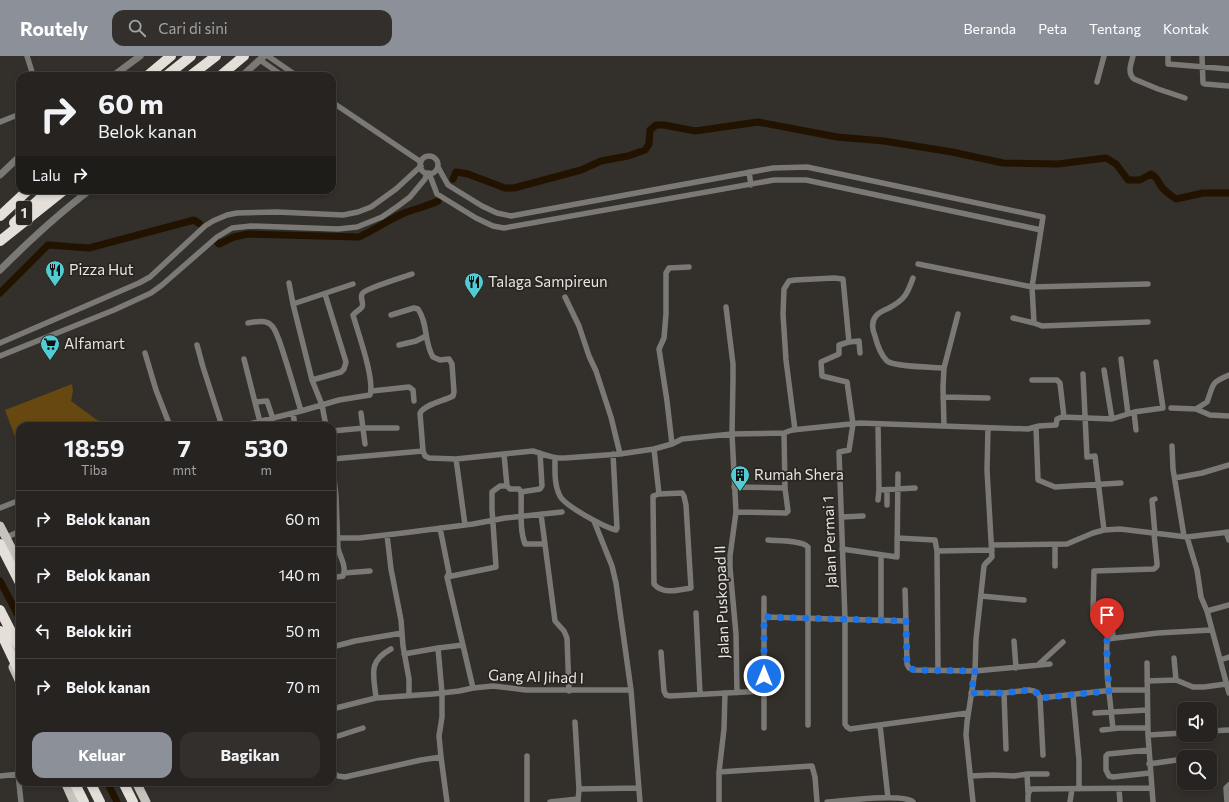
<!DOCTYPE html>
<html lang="id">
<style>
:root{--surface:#262320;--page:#322f2d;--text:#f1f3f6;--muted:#a4a4a5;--line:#42403e;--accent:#8c9099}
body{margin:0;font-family:Commissioner,sans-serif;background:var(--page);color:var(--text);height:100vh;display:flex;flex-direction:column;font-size:15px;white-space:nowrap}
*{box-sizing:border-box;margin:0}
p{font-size:13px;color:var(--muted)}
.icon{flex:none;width:22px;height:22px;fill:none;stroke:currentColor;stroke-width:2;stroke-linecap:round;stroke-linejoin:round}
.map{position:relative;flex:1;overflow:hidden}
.details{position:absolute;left:16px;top:366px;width:320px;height:364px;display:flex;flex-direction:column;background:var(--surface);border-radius:12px;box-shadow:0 2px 6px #0003,0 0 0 1px var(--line)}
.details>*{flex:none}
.banner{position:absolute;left:16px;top:16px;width:320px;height:122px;border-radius:12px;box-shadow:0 2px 6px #0003,0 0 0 1px var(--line);background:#262320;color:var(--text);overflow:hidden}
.fabs{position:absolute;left:1177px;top:646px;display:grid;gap:8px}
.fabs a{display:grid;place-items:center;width:40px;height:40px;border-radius:8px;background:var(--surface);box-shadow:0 2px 6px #0003,0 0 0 1px var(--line);font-size:20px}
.pin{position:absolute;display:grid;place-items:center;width:34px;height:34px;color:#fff;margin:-41px -17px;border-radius:50% 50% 50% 0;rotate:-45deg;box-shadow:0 0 4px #0007}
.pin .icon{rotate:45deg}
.me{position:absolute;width:44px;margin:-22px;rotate:0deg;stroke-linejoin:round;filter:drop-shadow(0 0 3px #0008)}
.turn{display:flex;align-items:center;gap:14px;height:84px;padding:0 16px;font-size:18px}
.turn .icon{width:52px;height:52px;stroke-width:2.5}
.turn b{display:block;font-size:28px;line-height:34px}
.then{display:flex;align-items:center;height:38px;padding:0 16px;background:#0003;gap:8px;font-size:15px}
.eta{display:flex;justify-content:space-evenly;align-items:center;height:68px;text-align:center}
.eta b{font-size:24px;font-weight:700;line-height:28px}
.action{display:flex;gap:8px;margin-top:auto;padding:8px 16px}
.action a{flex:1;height:46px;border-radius:12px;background:var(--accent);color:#fff;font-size:16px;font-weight:700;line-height:46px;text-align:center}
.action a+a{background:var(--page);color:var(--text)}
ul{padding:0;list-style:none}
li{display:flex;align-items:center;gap:12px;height:56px;padding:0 16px;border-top:1px solid var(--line)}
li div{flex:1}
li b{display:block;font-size:15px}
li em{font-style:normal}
header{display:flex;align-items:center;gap:24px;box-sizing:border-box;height:56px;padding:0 20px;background:var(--accent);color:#fff}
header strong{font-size:19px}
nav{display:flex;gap:22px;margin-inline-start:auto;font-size:14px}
.search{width:280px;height:36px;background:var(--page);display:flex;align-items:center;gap:10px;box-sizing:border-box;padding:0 14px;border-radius:12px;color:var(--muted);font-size:15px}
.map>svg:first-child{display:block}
.green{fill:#684811}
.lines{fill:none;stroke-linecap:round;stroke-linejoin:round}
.canal{stroke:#211300;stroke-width:7}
.minor{stroke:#7b7976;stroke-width:5.5}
.tertiary{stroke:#7b7976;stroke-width:7}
.primary{stroke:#c6c2bc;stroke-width:9}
.motorway{stroke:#e4dfd8;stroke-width:10}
.route{stroke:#1a73e8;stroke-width:7;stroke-dasharray:0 12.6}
.labels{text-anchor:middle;stroke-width:3.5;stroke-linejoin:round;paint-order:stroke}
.shield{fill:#292520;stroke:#aeaba7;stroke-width:1}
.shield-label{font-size:14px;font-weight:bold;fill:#e7e4e1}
.poi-label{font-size:15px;fill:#e7e4e1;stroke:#292520;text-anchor:start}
.street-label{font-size:15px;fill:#e7e4e1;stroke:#292520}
</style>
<header>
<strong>Routely</strong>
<div class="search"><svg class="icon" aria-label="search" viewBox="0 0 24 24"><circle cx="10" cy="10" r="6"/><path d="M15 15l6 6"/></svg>Cari di sini</div>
<nav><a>Beranda</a><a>Peta</a><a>Tentang</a><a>Kontak</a></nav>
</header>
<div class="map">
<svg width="1229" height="746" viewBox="0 0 1229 746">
<rect width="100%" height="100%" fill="#332f2a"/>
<path class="green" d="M72,328L73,335L71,345L97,364L108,368L109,370H20V394L5,354Z"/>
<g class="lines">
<path class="canal" d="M453,123L456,116L468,118L505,132H514L581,114L601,105L628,100L645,94L649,88L650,74L656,69H664L695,75L758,66L837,81L884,85L952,96L1003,107L1058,108L1106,102L1116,108L1128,124H1140L1151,118C1158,122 1157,124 1161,130C1165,136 1171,139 1176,143L1203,137H1229
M216,185L219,188L234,181L248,178L359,181C374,174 387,165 402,158C413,153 426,151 438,145
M0,237L48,189L89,192L194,164L200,168
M0,525L20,563
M107,726L117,746"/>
<path class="minor" d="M27,0L33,19
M268,0L297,20
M1133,0C1131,8 1127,17 1134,23L1158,33L1185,42
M1168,0V8L1229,13
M1202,0L1203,27L1205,28L1229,30
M260,4L283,20
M1097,26L1104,0
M332,46L421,106
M0,66L20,58
M420 109a9 9 0 1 1 18 0a9 9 0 1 1-18 0Z
M438,111L448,129L482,150L497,157L511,160L773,112L807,111L1043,161L1032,231L1034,267
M749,116L751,129
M429,117L437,138L476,162L493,170L504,172L774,124H806L1041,174
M918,208L1032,231L1148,228
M913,222C907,239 904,244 889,252C885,254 879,256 876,260C871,266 872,273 875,280C877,288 881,299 887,305C895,311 933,311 944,312
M289,227L293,248L312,324L322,349L326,370
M565,241L579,270L589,300L596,315L611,361L620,398
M293,248L353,228
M726,251L733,308V323L732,378L736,456L730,500V512L736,578L737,637
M391,259L414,252L418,253C428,267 424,287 433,301L440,304L449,303L452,308L454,336L453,340C444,345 425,348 420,357L423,395
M1013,262L1034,267L1042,270L1148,266
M248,267C255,266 266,263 272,270C275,273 277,279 279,284C287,307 294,332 301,355
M849,286L859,285L860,297
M0,287L139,227L150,221L205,170L213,165L227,159L237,157L277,156L343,159L358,156L371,151L396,133L421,110
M197,289L203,311L222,370
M399,289L416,285L426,280
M145,297L156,334L170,370
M0,300L114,254L151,237L162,229L217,181L232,172L251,170L338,173L357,171L382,161L398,150L410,141L425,123L427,117
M244,303L260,366
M1121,303L1128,358
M1104,314L1112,363
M1083,318L1087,401L1095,400L1104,474
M312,324L341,316L344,313L346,306L325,238
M1032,324H1057L1060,327L1064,361
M372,335L409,331L413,334L414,345
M943,341L988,342
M255,346L267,345L273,363
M1171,352L1196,353L1210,359L1229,360
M1196,353L1207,346C1214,328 1210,327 1229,319
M1134,356L1136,374
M293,357L295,370
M361,357L365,388
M878,368L879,434L915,432
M242,370L301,355L339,344L370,339C375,323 358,277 353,259C355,256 360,254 362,251C364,247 360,242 362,238C364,233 404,221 412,218
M944,370L943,331L944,312L958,258
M1036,371L1038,424L1055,431L1121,427
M795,374L786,304L783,258L784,233L789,225L795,224L834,222L843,223L849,286L839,289V298L821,306L822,320L847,326L853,368L849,394L839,396L845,563V668L847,671L850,673L968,657
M332,375L364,372H397
M672,388L667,345L659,293L664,282L666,258V217L669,212L689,211
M1172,390L1173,413L1184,480
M654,393L659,438L682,437L684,440L686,449L691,532C678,534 663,539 654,528L653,442V440L659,438
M504,398L507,430L510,433H519L521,436L540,433L542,430L540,397
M555,402C555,414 554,429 560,440C565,450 604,471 616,474L617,472L613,398
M332,403L423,395L425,400L429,402L456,403L533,395C544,398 553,403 565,402L620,398L654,393L672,388L682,383L732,378L784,377L792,374L860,367L1028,373L1039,370L1056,369L1057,363L1062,361L1112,363L1134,356L1163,352L1156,306
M456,403L465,469
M332,404L336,440L338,492C340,502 347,510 343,520L332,522
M1175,422L1202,417L1229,409
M734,431L785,432
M887,434V449
M521,436C522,453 519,472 525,488H545
M1155,443L1152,444L1155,478
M878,444L879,434
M17,445L20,452
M0,452L20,444
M736,456L786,457L788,455L785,432L784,377
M541,458L555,565L564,575L567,582L569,635
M842,461L863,460
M594,465L612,510L616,527L631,634L640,746
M440,472L449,517L447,521L473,632
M1226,476L1229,484
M387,479L391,513L401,564L403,590L409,623V639
M1187,481L1197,514L1201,541L1207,555L1229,637
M5,482L20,475
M338,482H359L403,477L473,468L505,462L562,456
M897,482L935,484L937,495L992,494
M768,484C777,485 802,484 808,491V669
M992,489L1067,488L1093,477L1104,474L1120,473L1187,481L1229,476
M1055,489V510
M332,492H338
M842,493L897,501L898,418
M937,495L938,614
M344,517L370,515
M447,521L496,511L492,453V436L500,430H507
M905,534L906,565L907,608L909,612L914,614L975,615L1050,608
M981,540L1024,544
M764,542V672
M1207,555L1229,549
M696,557L700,638
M764,561L906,565
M881,564V499
M1113,582L1111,557L1110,555L1093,556L1094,515L1154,513L1157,510V507L1154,478
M1014,585L1016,612
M332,591L355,585L402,577
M438,592L442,637V661L439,680L441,701L447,746
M661,596L664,635L666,639L670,640L764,635
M404,598L438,592L463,589
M1174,602L1176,624
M1220,604L1229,601
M1147,607L1148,679L1153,746
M1038,609L1063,586
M1147,625L1176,624L1193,631H1204L1226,628
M971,637H1004L1029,634L1034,635L1038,638L1040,642L1043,699
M1004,637L1006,693
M1073,640L1079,704V733
M376,642C374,619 367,606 391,593
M1040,642L1113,634H1147
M332,653L376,642L433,638L459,635L473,632L493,630L526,634H631
M1095,657L1147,654
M575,666L579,733L578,746
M880,669L888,742
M1113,673C1112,663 1111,655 1110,645C1107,625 1106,603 1107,583L1158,577L1211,574
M1102,674L1119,672H1148
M1210,675L1229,674
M1148,679L1184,677
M332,682L363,672
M1149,694L1108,698L1106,700V714L1109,720L1113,721L1150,717
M527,700V746
M1149,708L1184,703
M332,716L338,720L345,721L421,704L441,701
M719,716L812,710L815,721L817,746
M18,718L21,746
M1027,718L1028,736
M0,720L20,718
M970,720L993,719L1014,720L1027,718H1047
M579,733L639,732
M1119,733L1120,746
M550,746L578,743
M719,746V716L724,673L725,637
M827,746C842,745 904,737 913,746
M973,746L966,679L967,666L975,615L976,583L984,510C985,507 990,504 992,501L987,414L988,372
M1028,746C1028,741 1027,735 1032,733L1152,732
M1070,746L1072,733
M1227,746L1226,732L1229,729"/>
<path class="tertiary" d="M113,20L140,0
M242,20L264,0
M0,119L20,100
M0,214C29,185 58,158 90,134"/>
<path class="primary" d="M0,470L20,509
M13,611L20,626
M65,726L74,746
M136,726L146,746"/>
<path class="motorway" d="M147,20L171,0
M166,20L191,0
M190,20L216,0
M220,20L244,0
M0,160L28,134
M14,167L49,134
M0,185L64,134
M0,488L20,527
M0,554L20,593
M0,575L20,617
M74,726L84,746
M90,726L100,746
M123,726L133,746"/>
</g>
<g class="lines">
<path class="route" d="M764,620V561L906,565L907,608L910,612L914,614L975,615L971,637H1004L1029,634L1034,635L1038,638L1040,642L1109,635L1107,601V583"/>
</g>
<defs>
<symbol id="restaurant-pin" viewBox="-11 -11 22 30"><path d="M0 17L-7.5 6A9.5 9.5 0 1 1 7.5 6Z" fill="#51ccd3" stroke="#292520"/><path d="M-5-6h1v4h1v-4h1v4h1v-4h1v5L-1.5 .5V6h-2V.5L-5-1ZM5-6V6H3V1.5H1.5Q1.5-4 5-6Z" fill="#111"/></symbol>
<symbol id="supermarket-pin" viewBox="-11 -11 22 30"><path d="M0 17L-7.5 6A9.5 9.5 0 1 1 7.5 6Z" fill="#51ccd3" stroke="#292520"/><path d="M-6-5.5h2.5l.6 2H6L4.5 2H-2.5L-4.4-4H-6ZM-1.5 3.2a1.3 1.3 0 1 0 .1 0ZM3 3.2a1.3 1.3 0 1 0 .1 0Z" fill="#111"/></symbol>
<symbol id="building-pin" viewBox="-11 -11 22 30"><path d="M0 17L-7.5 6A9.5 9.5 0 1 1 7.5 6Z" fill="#51ccd3" stroke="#292520"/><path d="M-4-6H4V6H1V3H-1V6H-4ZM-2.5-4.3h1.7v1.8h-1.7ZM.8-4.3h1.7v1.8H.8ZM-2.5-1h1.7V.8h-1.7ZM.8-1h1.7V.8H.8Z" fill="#111"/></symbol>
</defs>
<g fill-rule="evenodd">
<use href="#restaurant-pin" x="44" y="203" width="22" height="30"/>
<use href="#restaurant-pin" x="463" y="215" width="22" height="30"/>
<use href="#supermarket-pin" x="39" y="277" width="22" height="30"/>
<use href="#building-pin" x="729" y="408" width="22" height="30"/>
</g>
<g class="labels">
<rect class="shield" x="16" y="145" width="16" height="24" rx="3"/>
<g class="shield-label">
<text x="24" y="162">1</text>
</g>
<g class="poi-label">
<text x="69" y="219">Pizza Hut</text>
<text x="488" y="231">Talaga Sampireun</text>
<text x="64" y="293">Alfamart</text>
<text x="754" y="424">Rumah Shera</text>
</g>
<g class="street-label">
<text transform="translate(830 486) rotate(-92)" y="5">Jalan Permai 1</text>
<text transform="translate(722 546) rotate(-92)" y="5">Jalan Puskopad II</text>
<text transform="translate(536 621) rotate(2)" y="5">Gang Al Jihad I</text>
</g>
</g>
</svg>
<div class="fabs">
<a><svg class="icon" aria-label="sound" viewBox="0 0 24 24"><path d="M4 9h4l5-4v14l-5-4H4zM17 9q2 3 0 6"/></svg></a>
<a><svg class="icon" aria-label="search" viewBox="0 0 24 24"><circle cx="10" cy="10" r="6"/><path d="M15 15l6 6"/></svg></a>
</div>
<div class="pin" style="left:1107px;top:583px;background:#d93025"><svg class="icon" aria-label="arrive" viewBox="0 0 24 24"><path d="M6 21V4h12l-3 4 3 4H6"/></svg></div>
<svg class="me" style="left:764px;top:620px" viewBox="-20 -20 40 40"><circle r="17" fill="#1a73e8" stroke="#fff" stroke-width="3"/><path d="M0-11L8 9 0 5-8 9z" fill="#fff"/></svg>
<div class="banner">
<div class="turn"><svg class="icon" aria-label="right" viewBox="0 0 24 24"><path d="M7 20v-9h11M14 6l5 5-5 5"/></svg><div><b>60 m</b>Belok kanan</div></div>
<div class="then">Lalu<svg class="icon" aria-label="right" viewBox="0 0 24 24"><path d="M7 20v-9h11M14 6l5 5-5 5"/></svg></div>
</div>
<section class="details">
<div class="eta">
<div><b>18:59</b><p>Tiba</p></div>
<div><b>7</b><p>mnt</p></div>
<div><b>530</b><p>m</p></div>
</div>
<ul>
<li><svg class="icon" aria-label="right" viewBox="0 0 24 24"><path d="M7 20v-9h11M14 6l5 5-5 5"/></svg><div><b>Belok kanan</b></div><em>60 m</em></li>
<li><svg class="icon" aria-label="right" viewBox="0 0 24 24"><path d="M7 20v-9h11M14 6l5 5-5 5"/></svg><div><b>Belok kanan</b></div><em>140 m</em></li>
<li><svg class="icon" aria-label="left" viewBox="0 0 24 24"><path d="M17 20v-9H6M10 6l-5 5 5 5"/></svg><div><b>Belok kiri</b></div><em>50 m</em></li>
<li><svg class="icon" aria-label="right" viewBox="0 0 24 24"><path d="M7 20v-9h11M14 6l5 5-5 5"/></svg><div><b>Belok kanan</b></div><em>70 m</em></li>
</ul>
<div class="action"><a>Keluar</a><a>Bagikan</a></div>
</section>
</div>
